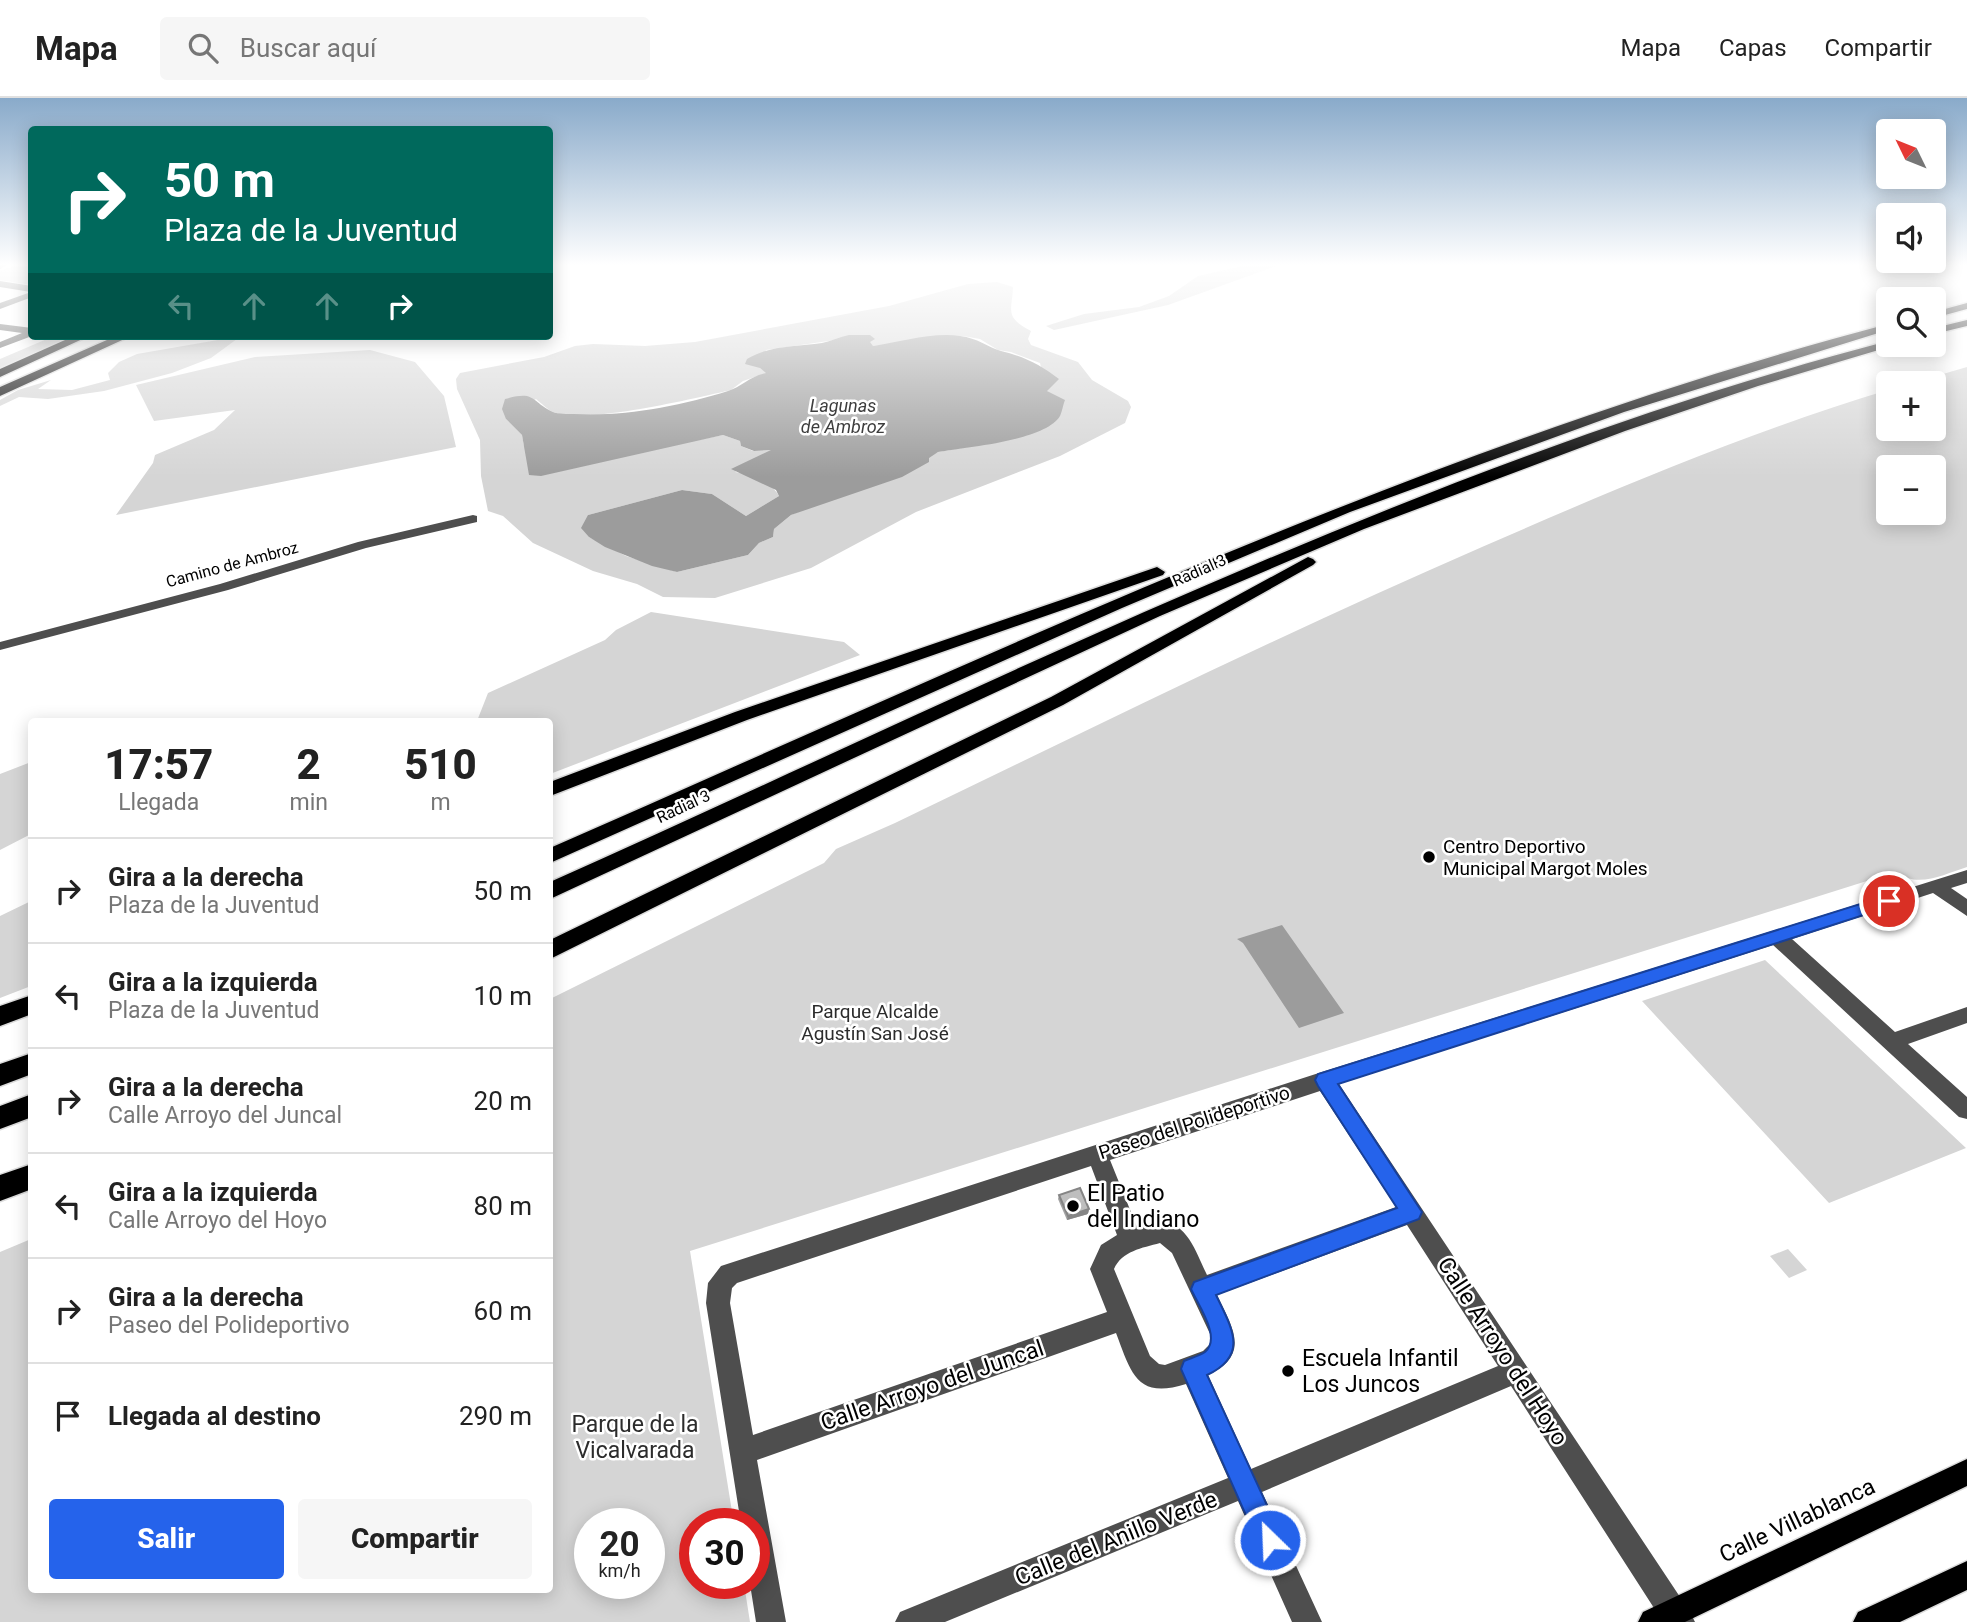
<!DOCTYPE html>
<html lang="es">
<meta charset="utf-8">
<style>
:root{--surface:#fff;--page:#f6f6f6;--text:#222;--muted:#767676;--line:#e0e0e0;--accent:#2563eb}
body{margin:0;font-family:Roboto,sans-serif;background:var(--page);color:var(--text);height:100vh;display:flex;flex-direction:column;font-size:26px;white-space:nowrap}
*{box-sizing:border-box;margin:0}
p{font-size:23px;color:var(--muted)}
.icon{flex:none;width:38px;height:38px;fill:none;stroke:currentColor;stroke-width:2;stroke-linecap:round;stroke-linejoin:round}
.map{position:relative;flex:1;overflow:hidden}
.panel{position:absolute;left:28px;top:620px;width:525px;height:875px;display:flex;flex-direction:column;background:var(--surface);border-radius:7px;box-shadow:0 4px 18px #0003}
.panel>*{flex:none}
.top-card{position:absolute;left:28px;top:28px;width:525px;height:214px;border-radius:7px;box-shadow:0 4px 18px #0003;background:#00695c;color:#fff;overflow:hidden}
.needle{width:46px;rotate:313deg}
.buttons{position:absolute;left:1876px;top:21px;display:grid;gap:14px}
.buttons a{display:grid;place-items:center;width:70px;height:70px;border-radius:7px;background:var(--surface);box-shadow:0 4px 18px #0003;font-size:35px}
.speed{position:absolute;left:574px;top:1410px;display:flex;gap:14px;font-size:35px;font-weight:700;text-align:center}
.speed>*{display:grid;place-content:center;width:91px;height:91px;border-radius:50%;background:var(--surface);box-shadow:0 4px 18px #0003;line-height:1}
.speed small{font-size:18px;font-weight:400}
.speed .limit{border:10px solid #d22;background:#fff;color:#111}
.pin{position:absolute;display:grid;place-items:center;width:60px;height:60px;color:#fff;margin:-30px;border:4px solid #fff;border-radius:50%;box-shadow:0 2px 7px #0007}
.me{position:absolute;width:77px;margin:-38px;rotate:336deg;stroke-linejoin:round;filter:drop-shadow(0 0 5px #0008)}
.turn{display:flex;align-items:center;gap:24px;height:147px;padding:0 21px;font-size:32px}
.turn .icon{width:91px;height:91px;stroke-width:2.5}
.turn b{display:block;font-size:49px;line-height:60px}
.lanes{display:flex;align-items:center;height:66px;padding:0 21px;background:#0003;justify-content:center;gap:35px;direction:ltr}
.lanes .off{opacity:.35}
.eta{display:flex;justify-content:space-evenly;align-items:center;height:119px;text-align:center}
.eta b{font-size:42px;font-weight:800;line-height:49px}
.button{display:flex;gap:14px;margin-top:auto;padding:14px 21px}
.button a{flex:1;height:80px;border-radius:7px;background:var(--accent);color:#fff;font-size:28px;font-weight:800;line-height:80px;text-align:center}
.button a+a{background:var(--page);color:var(--text)}
ul{padding:0;list-style:none}
li{display:flex;align-items:center;gap:21px;height:105px;padding:0 21px;border-top:2px solid var(--line)}
li div{flex:1}
li b{display:block;font-size:26px}
li em{font-style:normal}
header{display:flex;align-items:center;gap:42px;box-sizing:border-box;height:98px;padding:0 35px;background:var(--surface);border-bottom:2px solid var(--line)}
header strong{font-size:33px}
nav{display:flex;gap:38px;margin-inline-start:auto;font-size:24px}
.search{width:490px;height:63px;background:var(--page);display:flex;align-items:center;gap:18px;box-sizing:border-box;padding:0 24px;border-radius:7px;color:var(--muted);font-size:26px}
.map>svg:first-child{display:block}
.green{fill:#d5d5d5;fill-rule:evenodd}
.water{fill:#9c9c9c}
.lines{fill:none;stroke-linecap:round;stroke-linejoin:round}
.major-casing{stroke:#dbdbdb;stroke-width:3}
.highway-casing{stroke:#dbdbdb;stroke-width:3}
.minor{fill:#4e4e4e;fill-rule:evenodd}
.major{fill:#000;fill-rule:evenodd}
.highway{fill:#000;fill-rule:evenodd}
.wall{fill:#a3a3a3}
.shaded-wall{fill:#858585}
.building{fill:#bebebe;stroke:#858585;stroke-width:2}
.route{fill:#2563eb;stroke:#184099;stroke-width:2}
.poi-dot{fill:#000;stroke:#fff;stroke-width:2.5}
.labels{text-anchor:middle;stroke-width:5;stroke-linejoin:round;paint-order:stroke}
.far-street-label{font-size:16px;fill:#000;stroke:#fff}
.far-water-label{font-size:18px;font-style:italic;fill:#3d3d3d;stroke:#fff}
.poi-label{font-size:19px;fill:#000;stroke:#fff;text-anchor:start}
.park-label{font-size:19px;fill:#2c2c2c;stroke:#fff}
.street-label{font-size:19px;fill:#000;stroke:#fff}
.near-poi-label{font-size:23px;fill:#000;stroke:#fff;text-anchor:start}
.near-street-label{font-size:23px;fill:#000;stroke:#fff}
.near-park-label{font-size:23px;fill:#2c2c2c;stroke:#fff}
</style>
<header>
<strong>Mapa</strong>
<div class="search"><svg class="icon" aria-label="search" viewBox="0 0 24 24"><circle cx="10" cy="10" r="6"/><path d="M15 15l6 6"/></svg>Buscar aquí</div>
<nav><a>Mapa</a><a>Capas</a><a>Compartir</a></nav>
</header>
<div class="map">
<svg width="1967" height="1524" viewBox="0 0 1967 1524">
<rect width="100%" height="100%" fill="#fff"/>
<path class="green" d="M19,166H31V187L0,182V173Z
M1251,166H1282L1168,207L1054,232L1046,228L1084,216L1139,209L1169,198L1198,178Z
M997,184L1013,189C1012,213 1004,219 1031,233L1028,241L1031,247L1078,264L1092,282L1128,303L1131,309L1125,325L1060,358L916,414L811,470L715,500L663,499L637,486L593,473L533,445L503,418L488,413L481,378L480,342L457,291L456,281L460,275L544,259L575,248L593,246L645,248L695,244L889,208L968,186ZM870,237V247L873,248L963,238L980,241L998,252L1011,254L1040,265L1047,293L1061,311L1059,319L1046,329L1003,343L938,354L791,417L774,431L773,439L759,445L748,457L677,474L626,458L589,439L588,417L682,392L712,396L746,418L779,398C774,386 748,376 735,374L773,352L753,353L741,348L740,343L723,337L653,351L524,348L522,337L506,321L536,301C541,305 548,312 553,314C584,327 696,300 731,292L743,283L767,275L760,270L766,252Z
M54,238H77L0,271V261Z
M241,238L211,260L172,275L104,293L48,301L19,299L0,308V302L18,292L51,282L38,291L72,292L110,282L108,275L119,264L137,256Z
M370,252L415,264L444,298L456,349L116,417L153,365L155,357L214,332L235,312L154,323L136,287L255,259Z
M1967,269V769C1944,776 1918,791 1896,774L1889,776L690,1153L734,1426H695V1486H744L750,1524H0V1154L31,1141L32,1491H550V901L824,765L836,751L895,725C1090,631 1284,535 1482,449C1615,391 1749,334 1888,292V331H1934V285H1912ZM1888,369H1934V415H1888ZM590,1426H649V1486H590Z
M651,514L844,544L860,557L550,676V623H477L488,595L605,542L616,532Z
M31,664V736L0,752V676Z
M31,803V888L0,900V818Z
M1765,862L1966,1050L1829,1105L1642,903Z
M1788,1151L1807,1172L1789,1180L1770,1158Z"/>
<path class="water" d="M849,237H870L875,241L870,244L873,248C901,244 932,234 960,238C978,240 987,249 1001,253C1023,258 1041,267 1059,281L1047,293L1065,302C1063,307 1062,314 1060,318C1045,343 966,349 938,354L929,360V364L902,379L791,417L774,431L773,439L759,445L748,457L677,474L652,468L605,449L589,439L581,430L588,417L682,392L712,396L746,418L779,398L776,392L731,371L771,352L754,353L741,348L740,343L723,337L541,378L529,377L522,337L506,321L502,311L505,301C536,292 530,303 553,314C558,316 568,316 574,316C623,319 681,308 728,293C741,289 750,278 766,275L760,270L745,266L747,261C770,247 796,249 822,245C831,243 840,239 849,237Z
M1282,827L1344,915L1299,930L1243,845L1237,841Z"/>
<g class="lines">
<defs>
<path id="major" d="M1967,1361V1388L1685,1524H1638L1643,1514Z
M1967,1463V1492L1900,1524H1853L1858,1514Z"/>
<path id="highway" d="M1967,205V211L1934,220V214Z
M1967,222V228L1934,236V230Z
M1888,226V232L1624,314L1350,414L1122,510L550,765V750C989,558 1423,349 1888,226Z
M74,238H89L0,279V271Z
M116,238H131L0,298V289Z
M1888,243V247L1892,248L1758,288L1625,333L1364,431L1160,518L550,801V784C989,588 1421,366 1888,243Z
M1308,459L1313,461L1316,464L1313,467L1063,607L550,861V842L1051,599Z
M1157,469L1165,474L1163,477L747,622L550,698V684L735,614Z
M32,897V916L0,928V908Z
M32,955V976L0,988V966Z
M32,996V1019L0,1031V1008Z
M32,1066V1091L0,1103V1077Z"/>
</defs>
<use href="#major" class="major-casing"/>
<use href="#highway" class="highway-casing"/>
<path class="minor" d="M0,166H9L0,171Z
M0,183L32,188V199L0,211V205L31,194L0,189Z
M0,226L32,230V238L0,250V244L22,235L0,232Z
M473,417L477,418V424L366,450L228,492L0,552V544L220,486L358,444Z
M1967,772V785L1951,790L1967,801V818L1933,795L1792,841L1895,934L1967,909V925L1908,946L1967,999V1021L1959,1019L1773,847L1339,986L1690,1514L1695,1524H1663L1511,1288L1262,1394L1322,1524H1292L1238,1403L945,1524H895L900,1514L1228,1380L1186,1286C1136,1302 1131,1274 1116,1235L757,1362L786,1524H756L750,1486H754V1426H741L706,1205L708,1185L721,1168L1325,973ZM1320,993L1396,1109L1207,1177C1197,1157 1188,1124 1160,1123C1153,1123 1144,1127 1137,1129L1110,1062ZM1091,1068L1117,1137L1101,1147L1090,1171L1107,1214L753,1337L730,1205L732,1190L737,1185ZM1407,1127L1498,1268L1251,1371L1208,1277C1251,1257 1233,1230 1217,1197ZM1160,1145L1172,1155L1211,1238L1210,1246L1203,1253L1165,1267L1159,1266L1150,1258L1114,1171C1122,1153 1142,1150 1160,1145Z"/>
<use href="#major" class="major"/>
<use href="#highway" class="highway"/>
</g>
<path class="wall" d="M1059,1097L1089,1111L1088,1116L1067,1122L1058,1101Z"/>
<path class="shaded-wall" d="M1089,1111L1088,1116L1067,1122L1068,1118Z"/>
<path class="building" d="M1080,1090L1089,1111L1068,1118L1059,1097Z"/>
<linearGradient id="sky" x2="0" y2="1"><stop stop-color="#89aaca"/><stop offset="0.44" stop-color="#fff"/><stop offset="1" stop-color="#fff" stop-opacity="0"/></linearGradient>
<rect width="1967" height="379" fill="url(#sky)"/>
<path class="route" d="M1889,797L1895,798L1897,803L1895,807L1338,986L1422,1114L1419,1121L1216,1197C1231,1229 1250,1257 1207,1277L1283,1442L1279,1451L1270,1455L1261,1451L1181,1271L1184,1263C1191,1260 1199,1258 1205,1254C1222,1240 1198,1207 1191,1191L1194,1184L1397,1110L1318,988L1315,982L1318,976Z"/>
<g class="poi-dot">
<circle cx="1429" cy="759" r="7"/>
<circle cx="1073" cy="1108" r="7"/>
<circle cx="1288" cy="1273" r="7"/>
</g>
<g class="labels">
<g class="far-street-label">
<text transform="translate(232 466) rotate(-15)" y="6">Camino de Ambroz</text>
<text transform="translate(1199 472) rotate(-24)" y="6">Radial 3</text>
<text transform="translate(683 708) rotate(-25)" y="6">Radial 3</text>
</g>
<g class="far-water-label">
<text x="843" y="314">Lagunas<tspan x="843" dy="21">de Ambroz</tspan></text>
</g>
<g class="poi-label">
<text x="1443" y="755">Centro Deportivo<tspan x="1443" dy="22">Municipal Margot Moles</tspan></text>
</g>
<g class="park-label">
<text x="875" y="920">Parque Alcalde<tspan x="875" dy="22">Agustín San José</tspan></text>
</g>
<g class="street-label">
<text transform="translate(1194 1024) rotate(-18)" y="7">Paseo del Polideportivo</text>
</g>
<g class="near-poi-label">
<text x="1087" y="1103">El Patio<tspan x="1087" dy="26">del Indiano</tspan></text>
<text x="1302" y="1268">Escuela Infantil<tspan x="1302" dy="26">Los Juncos</tspan></text>
</g>
<g class="near-street-label">
<text transform="translate(1503 1253) rotate(57)" y="8">Calle Arroyo del Hoyo</text>
<text transform="translate(932 1287) rotate(-19)" y="8">Calle Arroyo del Juncal</text>
<text transform="translate(1797 1422) rotate(-25)" y="8">Calle Villablanca</text>
<text transform="translate(1116 1440) rotate(-22)" y="8">Calle del Anillo Verde</text>
</g>
<g class="near-park-label">
<text x="635" y="1334">Parque de la<tspan x="635" dy="26">Vicalvarada</tspan></text>
</g>
</g>
</svg>
<div class="buttons">
<a><svg class="needle" viewBox="-14 -14 28 28"><path d="M0-13l5 13h-10z" fill="#e53935"/><path d="M0 13l5-13h-10z" fill="#767676"/></svg></a>
<a><svg class="icon" aria-label="sound" viewBox="0 0 24 24"><path d="M4 9h4l5-4v14l-5-4H4zM17 9q2 3 0 6"/></svg></a>
<a><svg class="icon" aria-label="search" viewBox="0 0 24 24"><circle cx="10" cy="10" r="6"/><path d="M15 15l6 6"/></svg></a>
<a>+</a>
<a>−</a>
</div>
<div class="speed"><div>20<small>km/h</small></div><div class="limit">30</div></div>
<div class="pin" style="left:1889px;top:803px;background:#d93025"><svg class="icon" aria-label="arrive" viewBox="0 0 24 24"><path d="M6 21V4h12l-3 4 3 4H6"/></svg></div>
<svg class="me" style="left:1270px;top:1442px" viewBox="-20 -20 40 40"><circle r="17" fill="#2563eb" stroke="#fff" stroke-width="3"/><path d="M0-11L8 9 0 5-8 9z" fill="#fff"/></svg>
<div class="top-card">
<div class="turn"><svg class="icon" aria-label="right" viewBox="0 0 24 24"><path d="M7 20v-9h11M14 6l5 5-5 5"/></svg><div><b>50 m</b>Plaza de la Juventud</div></div>
<div class="lanes"><svg class="icon off" aria-label="left" viewBox="0 0 24 24"><path d="M17 20v-9H6M10 6l-5 5 5 5"/></svg><svg class="icon off" aria-label="ahead" viewBox="0 0 24 24"><path d="M12 20V5M6 11l6-6 6 6"/></svg><svg class="icon off" aria-label="ahead" viewBox="0 0 24 24"><path d="M12 20V5M6 11l6-6 6 6"/></svg><svg class="icon" aria-label="right" viewBox="0 0 24 24"><path d="M7 20v-9h11M14 6l5 5-5 5"/></svg></div>
</div>
<section class="panel">
<div class="eta">
<div><b>17:57</b><p>Llegada</p></div>
<div><b>2</b><p>min</p></div>
<div><b>510</b><p>m</p></div>
</div>
<ul>
<li><svg class="icon" aria-label="right" viewBox="0 0 24 24"><path d="M7 20v-9h11M14 6l5 5-5 5"/></svg><div><b>Gira a la derecha</b><p>Plaza de la Juventud</p></div><em>50 m</em></li>
<li><svg class="icon" aria-label="left" viewBox="0 0 24 24"><path d="M17 20v-9H6M10 6l-5 5 5 5"/></svg><div><b>Gira a la izquierda</b><p>Plaza de la Juventud</p></div><em>10 m</em></li>
<li><svg class="icon" aria-label="right" viewBox="0 0 24 24"><path d="M7 20v-9h11M14 6l5 5-5 5"/></svg><div><b>Gira a la derecha</b><p>Calle Arroyo del Juncal</p></div><em>20 m</em></li>
<li><svg class="icon" aria-label="left" viewBox="0 0 24 24"><path d="M17 20v-9H6M10 6l-5 5 5 5"/></svg><div><b>Gira a la izquierda</b><p>Calle Arroyo del Hoyo</p></div><em>80 m</em></li>
<li><svg class="icon" aria-label="right" viewBox="0 0 24 24"><path d="M7 20v-9h11M14 6l5 5-5 5"/></svg><div><b>Gira a la derecha</b><p>Paseo del Polideportivo</p></div><em>60 m</em></li>
<li><svg class="icon" aria-label="arrive" viewBox="0 0 24 24"><path d="M6 21V4h12l-3 4 3 4H6"/></svg><div><b>Llegada al destino</b></div><em>290 m</em></li>
</ul>
<div class="button"><a>Salir</a><a>Compartir</a></div>
</section>
</div>
